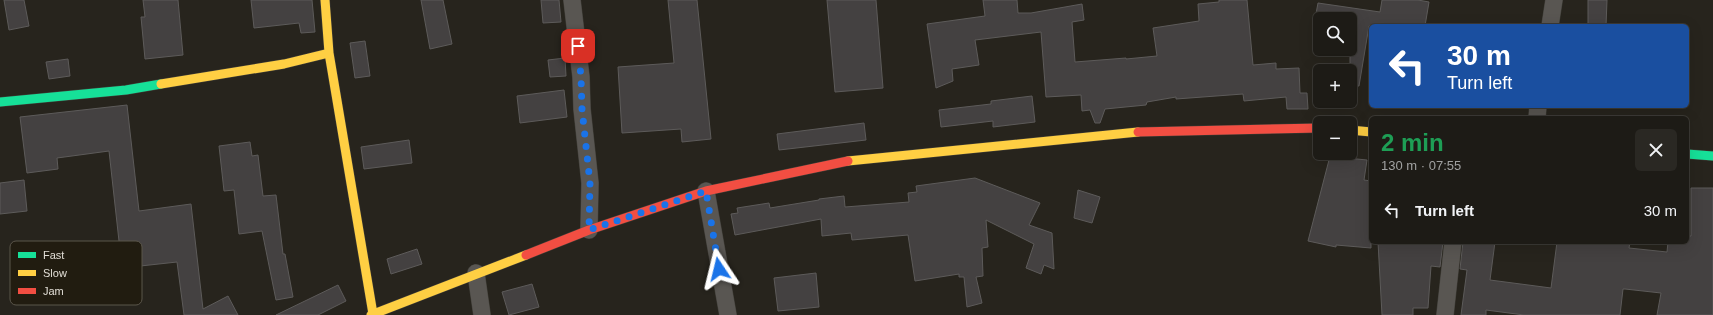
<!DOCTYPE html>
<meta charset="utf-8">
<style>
:root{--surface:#1d1b16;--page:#2a2823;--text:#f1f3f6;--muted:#a0a1a1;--line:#3b3935}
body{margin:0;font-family:Arial,sans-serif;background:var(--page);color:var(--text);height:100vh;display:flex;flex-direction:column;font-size:15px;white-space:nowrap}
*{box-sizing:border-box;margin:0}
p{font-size:13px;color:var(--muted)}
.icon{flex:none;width:22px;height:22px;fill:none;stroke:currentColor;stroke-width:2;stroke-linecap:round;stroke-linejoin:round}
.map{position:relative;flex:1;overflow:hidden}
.sheet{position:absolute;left:1369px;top:116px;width:320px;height:128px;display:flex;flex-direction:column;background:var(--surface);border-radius:6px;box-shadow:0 4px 16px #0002,0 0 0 1px var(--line)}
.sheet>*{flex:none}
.banner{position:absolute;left:1369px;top:24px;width:320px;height:84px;border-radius:6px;box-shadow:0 4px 16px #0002,0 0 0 1px var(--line);background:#1a4fa0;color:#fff;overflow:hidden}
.buttons{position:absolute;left:1313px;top:12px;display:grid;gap:8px}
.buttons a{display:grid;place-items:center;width:44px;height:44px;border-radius:6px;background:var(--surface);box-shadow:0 4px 16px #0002,0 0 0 1px var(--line);font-size:20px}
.pin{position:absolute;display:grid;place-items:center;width:34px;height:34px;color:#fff;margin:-17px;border-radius:8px;box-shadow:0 2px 6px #0006}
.me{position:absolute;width:44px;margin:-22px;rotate:350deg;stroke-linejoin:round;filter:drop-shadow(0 0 3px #0008)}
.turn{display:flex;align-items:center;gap:14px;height:84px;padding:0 12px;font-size:18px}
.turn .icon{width:52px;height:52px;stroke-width:2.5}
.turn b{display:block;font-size:28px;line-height:34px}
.round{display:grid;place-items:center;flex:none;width:42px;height:42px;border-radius:6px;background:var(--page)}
.overview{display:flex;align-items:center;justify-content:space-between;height:68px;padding:0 12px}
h1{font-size:24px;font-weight:800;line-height:30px;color:#1e9e55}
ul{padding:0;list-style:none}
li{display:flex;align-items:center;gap:12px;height:52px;padding:0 12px}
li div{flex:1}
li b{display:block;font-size:15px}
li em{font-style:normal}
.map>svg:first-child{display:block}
.building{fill:#444141;stroke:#5d5b5a}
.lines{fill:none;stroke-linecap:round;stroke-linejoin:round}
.street-casing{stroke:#413f39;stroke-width:18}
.fast-casing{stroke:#413f39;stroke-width:10}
.slow-casing{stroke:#413f39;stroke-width:10}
.jam-casing{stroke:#413f39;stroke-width:10}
.street{stroke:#595652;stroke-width:17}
.fast{stroke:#16e098;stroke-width:9}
.slow{stroke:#ffcf43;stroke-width:9}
.jam{stroke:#f24e42;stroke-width:9}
.route{stroke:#1a73e8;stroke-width:7;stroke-dasharray:0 12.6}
.key{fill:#211c10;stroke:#5b564b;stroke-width:1}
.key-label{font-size:11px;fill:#e1ddd5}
</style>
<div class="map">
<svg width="1713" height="315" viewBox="0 0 1713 315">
<rect width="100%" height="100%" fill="#27241d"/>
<path class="building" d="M4,0H24L29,26L9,30Z
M143,0H178L183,55L145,59L141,17H145Z
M251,0H312L315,32L301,33L299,23L254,28Z
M421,0H443L452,44L430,49Z
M541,0H559L561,22L543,23Z
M668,0H697L711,139L682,142L681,129L622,133L618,67L674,63Z
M827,0H876L883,88L835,92Z
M983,0H1017L1018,13H1031L1082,4L1084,20L1072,22L1075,62L1126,58V59L1157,56L1153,28L1199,21L1198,4L1219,2V0H1247L1253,65L1276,63V69L1299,68L1300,93H1307L1308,109H1287L1286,97L1244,101L1243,94L1176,99V97L1147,102L1146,105L1105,109L1100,123H1095L1090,110L1082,111L1081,95L1046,97L1041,32L975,40L979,65L952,69L953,81L936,88L927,24L985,16Z
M1382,0H1418L1429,2L1425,26H1369L1359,86H1350V19H1315L1318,3L1380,12Z
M1588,0H1607L1606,26H1588Z
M365,41L370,76L355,78L350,43Z
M565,58L566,76L550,77L548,60Z
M68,59L70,76L49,79L46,62Z
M564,90L567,117L520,123L517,96Z
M1032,96L1035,122L993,127V121L941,127L939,110L991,104V101Z
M127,105L139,211L191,204L203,309L228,296L238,315H184L177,262L122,268L109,151L57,158L58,169L27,173L20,117Z
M864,123L866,140L779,150L777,134Z
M409,140L412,163L364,169L361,147Z
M250,142L252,156L258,155L263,196L276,195L283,254H285L293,297L276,300L262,231L239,234L234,190L224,191L219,146Z
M1337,157L1367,160L1364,180L1371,181V248L1336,245V247L1308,241L1329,160H1336Z
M975,178L1040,203L1029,225L1052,233L1054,269L1044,265L1041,274L1026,268L1034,244L986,220L988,247L982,248L983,276L976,277L982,303L967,307L964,277H959V274L915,281L908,235L852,240L851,233L822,236L821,219L735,235L731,214L738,213L737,208L769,203L770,208L819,200V199L844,196L845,207L909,202L908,193L917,192L916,186Z
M24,180L27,211L0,214V183Z
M1691,188H1713V315H1657L1661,293L1625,289H1623L1620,315H1524L1486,310V315H1461L1467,270L1460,269L1463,242H1495L1490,280L1551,288L1557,242H1630L1629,248L1667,252L1668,242H1687V236H1691Z
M1078,190L1100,197L1092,223L1074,218Z
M1378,242H1443L1440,267L1431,266L1428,308H1413V315H1382Z
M417,249L422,264L391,274L387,259Z
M816,273L819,307L778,311L774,278Z
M532,284L539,307L509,315L502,292Z
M338,285L346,301L318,315H276Z"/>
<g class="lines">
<defs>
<path id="street" d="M572,0L581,77L582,109L590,183L589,230
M1550,26L1554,0
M1537,118L1538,106
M706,191L728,315
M476,273L482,315
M1445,315L1453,242"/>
<path id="fast" d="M0,102L126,90L161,84
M1687,154L1713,156"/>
<path id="slow" d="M325,0L329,53L373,314
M161,84L284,64L329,53
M1350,130L1371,132
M848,161L1138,132
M371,315L526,255"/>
<path id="jam" d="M1138,132L1320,128
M526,255L589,230L706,191L848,161"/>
</defs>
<use href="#street" class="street-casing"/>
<use href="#fast" class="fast-casing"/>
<use href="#slow" class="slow-casing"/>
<use href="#jam" class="jam-casing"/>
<use href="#street" class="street"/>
<use href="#fast" class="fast"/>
<use href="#slow" class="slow"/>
<use href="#jam" class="jam"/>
</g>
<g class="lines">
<path class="route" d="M578,46L581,77L582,109L590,183L589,230L706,191L719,269"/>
</g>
<rect x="10" y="241" width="132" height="64" rx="6" class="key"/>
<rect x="18" y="252" width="18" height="6" fill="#16e098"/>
<rect x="18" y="270" width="18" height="6" fill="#ffcf43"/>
<rect x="18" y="288" width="18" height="6" fill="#f24e42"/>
<g class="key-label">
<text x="43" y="259">Fast</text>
<text x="43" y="277">Slow</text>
<text x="43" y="295">Jam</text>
</g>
</svg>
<div class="buttons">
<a><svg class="icon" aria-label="search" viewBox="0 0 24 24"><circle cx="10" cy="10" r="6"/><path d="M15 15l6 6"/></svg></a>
<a>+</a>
<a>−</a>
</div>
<div class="pin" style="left:578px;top:46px;background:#d93025"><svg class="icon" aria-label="arrive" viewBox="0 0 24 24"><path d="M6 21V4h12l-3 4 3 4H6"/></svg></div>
<svg class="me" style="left:719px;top:269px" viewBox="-20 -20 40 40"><path d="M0-17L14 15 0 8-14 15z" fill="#1a73e8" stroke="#fff" stroke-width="4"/></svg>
<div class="banner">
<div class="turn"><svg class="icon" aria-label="left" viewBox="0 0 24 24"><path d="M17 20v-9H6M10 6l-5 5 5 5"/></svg><div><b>30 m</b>Turn left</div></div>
</div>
<section class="sheet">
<div class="overview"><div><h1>2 min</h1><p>130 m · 07:55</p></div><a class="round"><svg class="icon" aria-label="close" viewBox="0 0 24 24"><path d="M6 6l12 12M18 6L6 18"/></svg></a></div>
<ul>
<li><svg class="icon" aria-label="left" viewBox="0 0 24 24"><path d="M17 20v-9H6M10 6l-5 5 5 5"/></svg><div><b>Turn left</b></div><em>30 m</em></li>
</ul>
</section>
</div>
